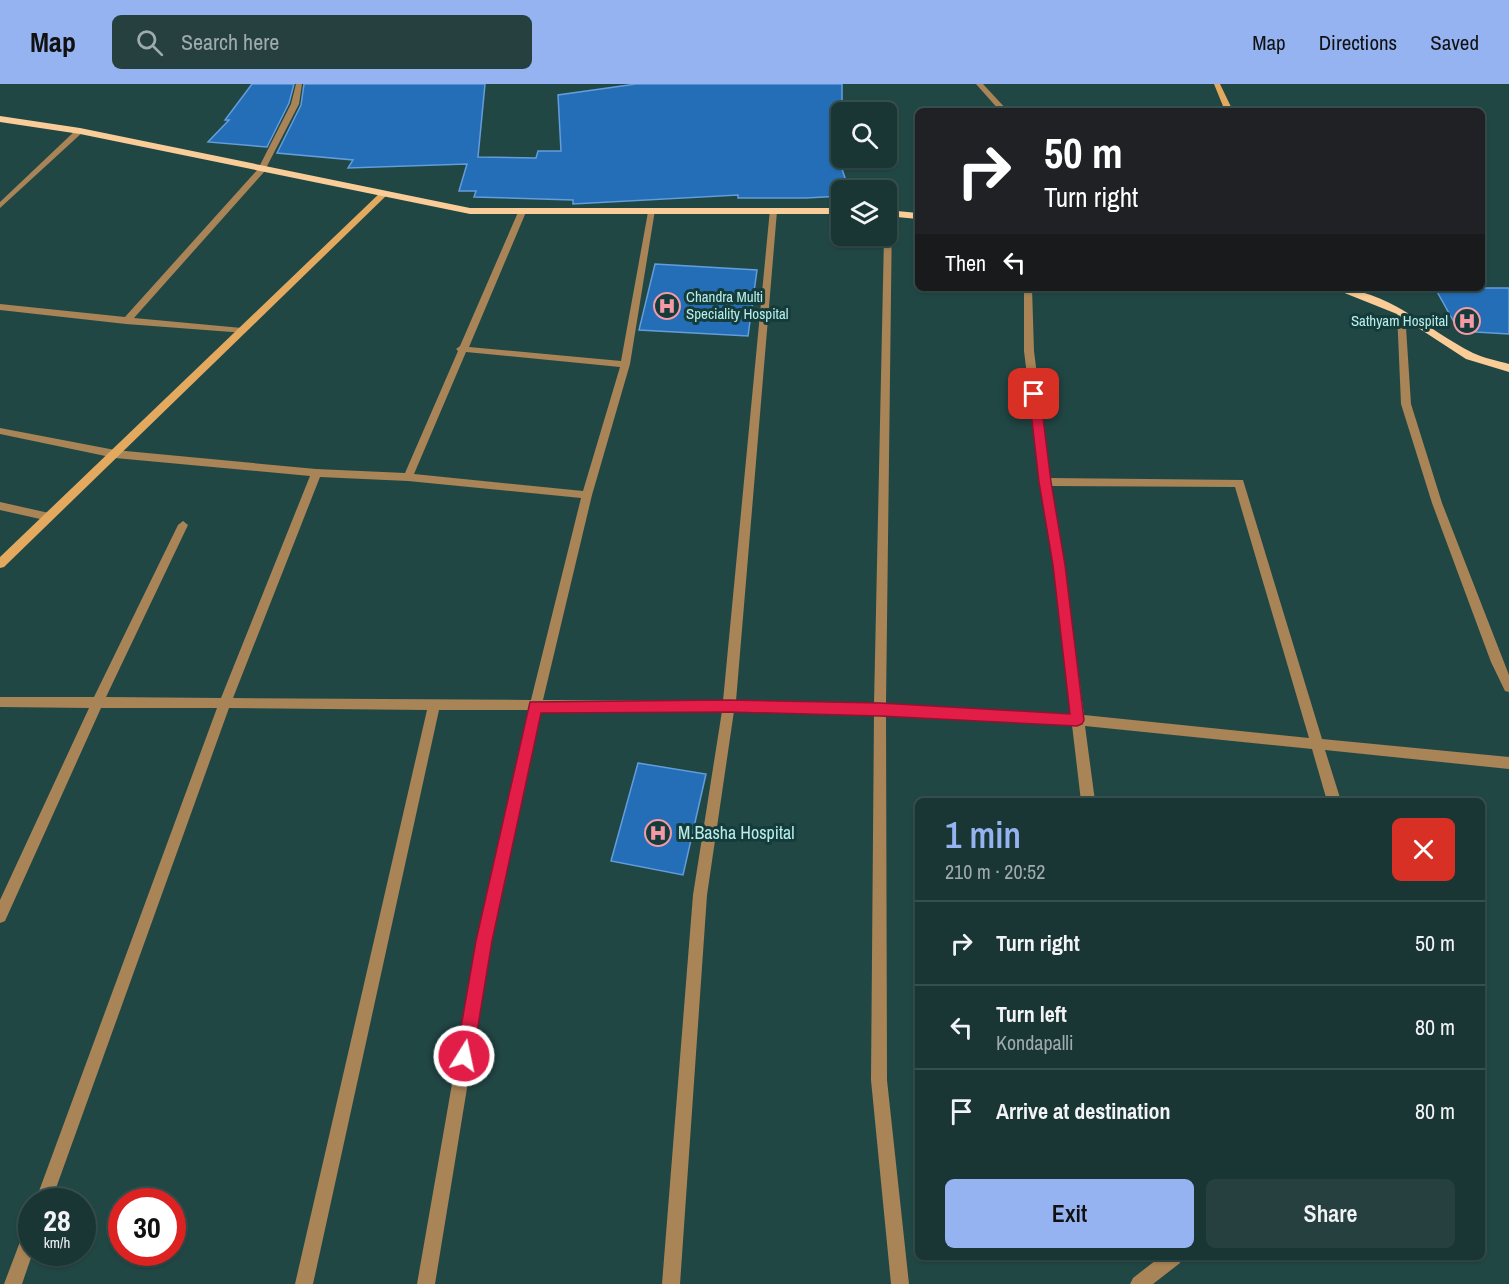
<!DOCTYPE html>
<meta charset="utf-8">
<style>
:root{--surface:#193534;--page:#264040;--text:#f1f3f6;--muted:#9fabac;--line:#37504f;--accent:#95b2f1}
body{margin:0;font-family:"Archivo Narrow",sans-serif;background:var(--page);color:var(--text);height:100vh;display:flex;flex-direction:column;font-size:22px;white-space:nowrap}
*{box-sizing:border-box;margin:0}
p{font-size:20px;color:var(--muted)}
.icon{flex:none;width:33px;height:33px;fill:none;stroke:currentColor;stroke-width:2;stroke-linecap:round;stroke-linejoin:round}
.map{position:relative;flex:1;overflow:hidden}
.drawer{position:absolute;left:915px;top:714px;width:570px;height:462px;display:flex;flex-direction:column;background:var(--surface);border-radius:9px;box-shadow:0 2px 4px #0004,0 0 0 2px var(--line)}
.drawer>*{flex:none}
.guide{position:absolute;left:915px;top:24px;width:570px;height:183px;border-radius:9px;box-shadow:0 2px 4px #0004,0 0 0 2px var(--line);background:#202124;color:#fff;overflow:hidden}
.buttons{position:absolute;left:831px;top:18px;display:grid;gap:12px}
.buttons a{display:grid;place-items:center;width:66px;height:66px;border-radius:9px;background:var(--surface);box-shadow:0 2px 4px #0004,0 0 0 2px var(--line);font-size:30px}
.speed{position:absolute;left:18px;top:1104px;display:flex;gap:12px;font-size:30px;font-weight:700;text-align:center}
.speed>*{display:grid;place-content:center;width:78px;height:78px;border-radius:50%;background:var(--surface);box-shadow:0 2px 4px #0004,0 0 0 2px var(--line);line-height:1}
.speed small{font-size:15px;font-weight:400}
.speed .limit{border:9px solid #d22;background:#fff;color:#111}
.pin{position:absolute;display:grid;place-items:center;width:51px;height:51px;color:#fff;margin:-26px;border-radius:12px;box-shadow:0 3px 9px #0006}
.me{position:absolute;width:66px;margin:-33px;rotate:10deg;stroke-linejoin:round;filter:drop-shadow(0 0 4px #0008)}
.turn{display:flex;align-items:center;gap:21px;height:126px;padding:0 30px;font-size:27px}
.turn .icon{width:78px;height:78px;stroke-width:2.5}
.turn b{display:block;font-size:42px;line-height:51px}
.then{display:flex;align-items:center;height:57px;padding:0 30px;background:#0003;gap:12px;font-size:22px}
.round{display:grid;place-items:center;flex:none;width:63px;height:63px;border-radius:9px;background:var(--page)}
.overview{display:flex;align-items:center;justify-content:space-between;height:102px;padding:0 30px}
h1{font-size:36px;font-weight:600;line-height:45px;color:var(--accent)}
.button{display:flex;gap:12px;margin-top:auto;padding:12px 30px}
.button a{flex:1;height:69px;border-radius:9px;background:var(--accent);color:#111;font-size:24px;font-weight:600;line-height:69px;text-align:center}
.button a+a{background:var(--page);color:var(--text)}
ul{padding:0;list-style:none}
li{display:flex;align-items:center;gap:18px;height:84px;padding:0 30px;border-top:2px solid var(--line)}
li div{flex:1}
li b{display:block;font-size:22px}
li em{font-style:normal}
header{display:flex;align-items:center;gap:36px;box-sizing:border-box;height:84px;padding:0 30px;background:var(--accent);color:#111}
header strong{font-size:28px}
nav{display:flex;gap:33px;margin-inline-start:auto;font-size:21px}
.search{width:420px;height:54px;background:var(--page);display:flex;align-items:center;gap:15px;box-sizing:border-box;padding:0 21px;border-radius:9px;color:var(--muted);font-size:22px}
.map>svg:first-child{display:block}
.building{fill:#236eb6;stroke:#649ddb;stroke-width:1.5}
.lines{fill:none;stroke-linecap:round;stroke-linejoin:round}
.street{fill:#a98457;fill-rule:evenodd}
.secondary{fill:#e3a95f;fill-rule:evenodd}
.primary{fill:#facd98;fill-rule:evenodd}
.route{fill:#e11d48;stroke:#92132f;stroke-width:1.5}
.labels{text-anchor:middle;stroke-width:6;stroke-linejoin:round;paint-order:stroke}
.far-poi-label{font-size:15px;fill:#b7edea;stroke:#153c3b;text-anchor:start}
.poi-label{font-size:18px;fill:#b7edea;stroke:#153c3b;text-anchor:start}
</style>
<header>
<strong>Map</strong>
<div class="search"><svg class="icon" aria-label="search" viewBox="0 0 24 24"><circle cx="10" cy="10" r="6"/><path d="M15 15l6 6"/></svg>Search here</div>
<nav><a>Map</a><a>Directions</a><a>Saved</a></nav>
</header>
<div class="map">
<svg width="1509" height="1200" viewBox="0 0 1509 1200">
<rect width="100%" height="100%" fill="#214745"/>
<path class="building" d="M252,0H294L289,19L267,63L208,58L229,36H225Z
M304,0H485L478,73L536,74L538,67H561L558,11L636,0H842V85L849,106H842V112L806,114H738V111L573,120V116L474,113L476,107H459L467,80L348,84L353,76L277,69L301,21Z
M655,180L757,186L748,252L639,246Z
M1435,204H1509V250L1459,247Z
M638,679L706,690L683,791L611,777Z"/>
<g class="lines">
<path class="street" d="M296,0H302L299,20L264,88L134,234L242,244L246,247L245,249L126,240L0,226V220L125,233L258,85L291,20Z
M976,0H983L1008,27H1000Z
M77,45L84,47L0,124V118Z
M770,125L777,127L736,617L874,620L884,152H886L888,127L892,129L886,620L1071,630L1054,481L1040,398L1024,267V204H1032L1034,267L1050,394L1243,396L1322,655L1509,673V685L1325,666L1341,717H1327L1312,665L1085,642L1095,717H1081L1072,641L886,631L887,996L909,1200H891L871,996L874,630L734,627L707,811L680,1200H662L693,811L722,627L540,626L491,857L435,1200H417L477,857L528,626H439L313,1200H295L427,626L229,624L51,1118H35L217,624H101L5,837L0,839V816L89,624L0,623V613H94L178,441L183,437L188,441L106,613L221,614L310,392L115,374L0,350V344L115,366L316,385L405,389L458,267L456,265L460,262L519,126L526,128L469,263L621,277L648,128L655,126L630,280L592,411L543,616L723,617ZM466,268L620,283L583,407L414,390ZM320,393L408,397L581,414L531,616L233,614ZM1051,402L1235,403L1309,654L1084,631L1064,481Z
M1401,225L1405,228L1411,320L1442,419L1509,591V608L1505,607L1491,578L1432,419L1401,320L1397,228Z
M0,418L49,429L54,433L49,437L0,426Z
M32,1140L33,1168L22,1200H4L26,1142Z
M1160,1173H1182L1180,1179L1153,1200H1130L1133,1194Z"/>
<path class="secondary" d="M1214,0H1220L1233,27H1225Z
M382,107L389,109L4,483L0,484V473Z"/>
<path class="primary" d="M0,32L80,44L470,124H842V130H470L80,50L0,38Z
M886,126L918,129V135L886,132Z
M1332,204C1387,204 1427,246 1473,269C1484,274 1498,277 1509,280V288L1466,275L1397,230Z"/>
</g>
<path class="route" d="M1034,307L1040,310L1051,398L1065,481L1084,636L1082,640L1077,642L880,632L729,628L541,629L492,857L473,972L471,979L464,981L458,979L456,972L476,857L530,618L729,616L880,619L1070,630L1053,481L1039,398L1029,310Z"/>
<defs>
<symbol id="hospital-ring" viewBox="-11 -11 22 22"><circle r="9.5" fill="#153c3b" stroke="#f49aa6" stroke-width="1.5"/><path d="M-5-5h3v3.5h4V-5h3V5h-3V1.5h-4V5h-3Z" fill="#f49aa6"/></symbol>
</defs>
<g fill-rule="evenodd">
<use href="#hospital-ring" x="652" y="207" width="30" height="30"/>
<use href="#hospital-ring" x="1452" y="222" width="30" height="30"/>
<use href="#hospital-ring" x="643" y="734" width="30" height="30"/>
</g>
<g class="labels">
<g class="far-poi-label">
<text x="686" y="218">Chandra Multi<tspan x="686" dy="17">Speciality Hospital</tspan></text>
<text x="1448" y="242" text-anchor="end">Sathyam Hospital</text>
</g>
<g class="poi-label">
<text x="678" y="755">M.Basha Hospital</text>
</g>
</g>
</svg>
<div class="buttons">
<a><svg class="icon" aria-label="search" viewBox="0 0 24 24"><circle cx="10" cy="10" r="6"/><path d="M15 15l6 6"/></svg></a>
<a><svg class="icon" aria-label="layers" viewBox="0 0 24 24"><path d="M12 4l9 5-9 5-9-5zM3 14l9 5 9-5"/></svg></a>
</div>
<div class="speed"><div>28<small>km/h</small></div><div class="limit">30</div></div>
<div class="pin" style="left:1034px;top:310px;background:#d93025"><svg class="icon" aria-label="arrive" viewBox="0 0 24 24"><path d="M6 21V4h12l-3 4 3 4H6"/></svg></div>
<svg class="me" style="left:464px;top:972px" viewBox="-20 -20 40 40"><circle r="17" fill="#e11d48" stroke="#fff" stroke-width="3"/><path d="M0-11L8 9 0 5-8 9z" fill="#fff"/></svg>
<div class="guide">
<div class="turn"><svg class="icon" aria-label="right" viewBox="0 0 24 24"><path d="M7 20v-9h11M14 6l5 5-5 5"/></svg><div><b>50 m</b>Turn right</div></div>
<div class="then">Then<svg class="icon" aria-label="left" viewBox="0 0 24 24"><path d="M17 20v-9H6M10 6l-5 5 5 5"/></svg></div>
</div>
<section class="drawer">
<div class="overview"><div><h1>1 min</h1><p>210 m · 20:52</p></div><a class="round" style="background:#d93025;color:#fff"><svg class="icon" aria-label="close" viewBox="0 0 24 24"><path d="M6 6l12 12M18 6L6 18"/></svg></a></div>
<ul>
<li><svg class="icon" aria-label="right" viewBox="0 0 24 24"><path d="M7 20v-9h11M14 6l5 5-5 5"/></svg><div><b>Turn right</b></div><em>50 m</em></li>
<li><svg class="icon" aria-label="left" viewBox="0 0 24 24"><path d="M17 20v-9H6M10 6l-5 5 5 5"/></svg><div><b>Turn left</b><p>Kondapalli</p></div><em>80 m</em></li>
<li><svg class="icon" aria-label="arrive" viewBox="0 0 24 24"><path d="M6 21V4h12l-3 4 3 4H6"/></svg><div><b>Arrive at destination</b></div><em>80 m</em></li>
</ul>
<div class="button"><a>Exit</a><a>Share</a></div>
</section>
</div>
